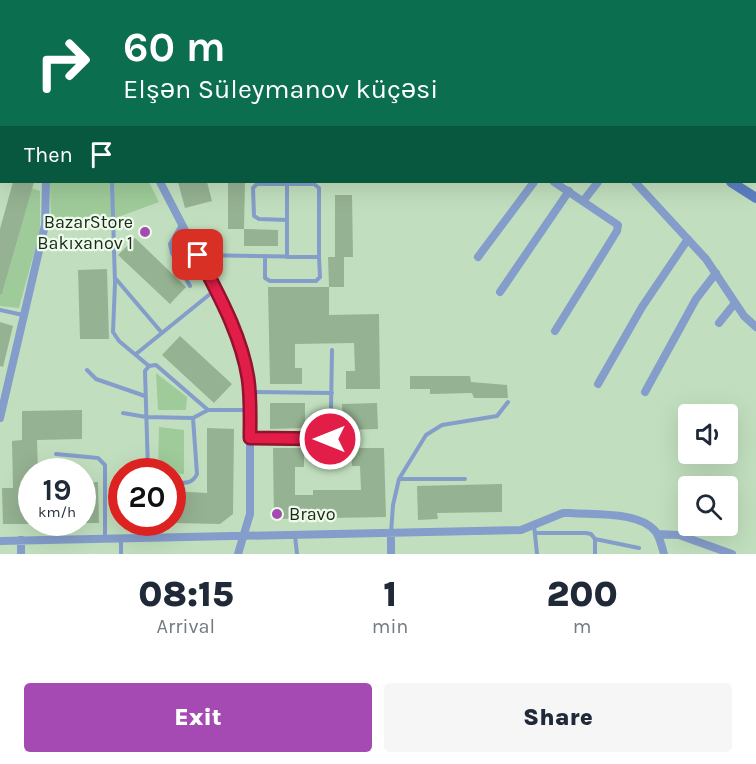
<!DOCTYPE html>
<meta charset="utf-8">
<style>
:root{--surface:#fff;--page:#f6f6f7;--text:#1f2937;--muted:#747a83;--accent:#a549b3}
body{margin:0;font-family:Karla,sans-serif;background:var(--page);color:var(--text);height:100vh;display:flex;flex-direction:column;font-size:22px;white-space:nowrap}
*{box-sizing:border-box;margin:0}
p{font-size:20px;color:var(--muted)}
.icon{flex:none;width:33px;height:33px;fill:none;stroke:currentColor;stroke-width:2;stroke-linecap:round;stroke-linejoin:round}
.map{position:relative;height:554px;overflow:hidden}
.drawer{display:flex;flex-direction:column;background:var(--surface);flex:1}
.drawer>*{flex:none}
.guide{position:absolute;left:0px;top:0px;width:756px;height:183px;box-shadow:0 6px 24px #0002;background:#0b6e4f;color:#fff;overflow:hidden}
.fabs{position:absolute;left:678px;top:404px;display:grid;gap:12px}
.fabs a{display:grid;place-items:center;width:60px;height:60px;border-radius:6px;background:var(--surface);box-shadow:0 6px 24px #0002;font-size:30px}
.speed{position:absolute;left:18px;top:458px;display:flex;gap:12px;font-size:30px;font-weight:700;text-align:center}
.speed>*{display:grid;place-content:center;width:78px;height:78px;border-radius:50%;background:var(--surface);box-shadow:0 6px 24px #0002;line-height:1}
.speed small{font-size:15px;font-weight:400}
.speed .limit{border:9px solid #d22;background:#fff;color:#111}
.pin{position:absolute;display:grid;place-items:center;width:51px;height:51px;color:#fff;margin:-26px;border-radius:12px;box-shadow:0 3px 9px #0006}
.me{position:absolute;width:66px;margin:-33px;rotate:270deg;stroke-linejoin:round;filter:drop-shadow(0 0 4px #0008)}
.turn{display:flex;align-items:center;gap:21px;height:126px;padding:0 24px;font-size:27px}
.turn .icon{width:78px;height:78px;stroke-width:2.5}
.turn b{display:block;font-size:42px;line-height:51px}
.then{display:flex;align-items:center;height:57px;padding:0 24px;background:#0003;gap:12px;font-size:22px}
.eta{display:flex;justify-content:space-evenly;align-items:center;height:102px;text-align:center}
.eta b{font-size:36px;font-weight:800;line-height:42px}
.button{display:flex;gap:12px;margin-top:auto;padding:12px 24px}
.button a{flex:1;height:69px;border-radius:6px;background:var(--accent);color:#fff;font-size:24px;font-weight:800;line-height:69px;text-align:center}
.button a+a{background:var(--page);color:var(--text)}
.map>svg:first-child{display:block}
.green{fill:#9fcb9a}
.building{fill:#95b292}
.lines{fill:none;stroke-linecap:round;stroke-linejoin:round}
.service{stroke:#849dca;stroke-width:4}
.minor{stroke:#849dca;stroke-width:8}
.secondary{stroke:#5c7fc2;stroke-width:10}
.route-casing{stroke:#92132f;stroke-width:15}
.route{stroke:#e11d48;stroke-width:10}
.poi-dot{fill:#a549b3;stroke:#ecfbea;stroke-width:2}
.labels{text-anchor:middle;stroke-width:4.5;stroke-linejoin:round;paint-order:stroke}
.poi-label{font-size:18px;fill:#1c271b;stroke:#ecfbea;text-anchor:end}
</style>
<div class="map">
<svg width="756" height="554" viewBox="0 0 756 554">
<rect width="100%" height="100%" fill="#c1dfbe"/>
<path class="green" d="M508,0H756V175L754,2Z
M50,182H149L159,202L99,224H51Z
M32,188L40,191V231L19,308L0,306V291H3Z
M156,373L187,397L186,410H158Z
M159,427L184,430V474L173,473L172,471H158Z"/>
<path class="building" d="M13,182H34L2,294H0V229Z
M178,182H207L212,201L185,208Z
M228,182H245L244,229H228Z
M335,195H352L353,257H344V287H329L328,257H335Z
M244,229L278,230V246H244Z
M135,238L186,287L170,304L118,255Z
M107,269L109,339H80L78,270Z
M268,287H329V315L379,314L380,389H346V371H355L354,343L295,344V368H302V384H270Z
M0,322L13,326L3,367L0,366Z
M180,336L232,384L214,403L162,355Z
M410,376H470L471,382L507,385L508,398H474L472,393L430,394V389H410Z
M270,403H305V428L270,429Z
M377,403L378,429L343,430L342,404Z
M82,410V439L37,440L38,471H32V524H3L2,488H13L12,441L22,440V411Z
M207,428L234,429L233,514L220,524L172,523V491L207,493Z
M273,448H304V467H295V495H313V490H361L360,466H352L351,448H384L386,517L274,519Z
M98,482L99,523H82V483Z
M502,484V512L437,513L438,519L418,520L417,486Z"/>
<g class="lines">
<path class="service" d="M241,0L242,2
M147,2L148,0
M182,2V0
M326,2L327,0
M439,2L440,0
M0,108H2
M0,141H2
M112,182L115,283L113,332L119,341L149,366
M181,225L170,244L172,253L190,286
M198,255L319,257V188L314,184H257L253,188L254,216L259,219L287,220
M265,256V278L270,281H316L320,277L319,257
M287,257V184
M116,279L162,333
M0,310L23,315
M136,354L215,290
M87,370L96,379L145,396
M249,392L332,393
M123,413L146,417L193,418L208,410
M251,438L331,439
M56,454L98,458L105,465V538
M330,467L332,350
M148,471L145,371L149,366L156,365L208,410H249
M399,479H465
M172,482C183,483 192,485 197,474L193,418
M534,525L537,554
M391,533L393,505L399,479L426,435L442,425L497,416L508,402
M536,533H586L591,534L595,539L639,548
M295,536L297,554
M121,540V554
M595,554V539"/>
<path class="minor" d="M70,0L71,2
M36,2V0
M160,182L233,323L248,378L250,410V514L238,554
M554,182L618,225L617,231L555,331
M635,182L706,259L744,316L756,327
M584,200L598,182
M478,257L534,182
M500,292L569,191
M719,323L735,303
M598,384L642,307L688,239
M645,392L696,299L716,273
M0,418L45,225L46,182
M391,534V554
M658,534L679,535L732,554
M0,541L521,530L563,513H570C595,515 640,511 656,532C660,538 662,547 664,554
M21,554V540"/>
<path class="secondary" d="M462,0L465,2
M731,182L756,198"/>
</g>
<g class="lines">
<defs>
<path id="route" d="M198,255C218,294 241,334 248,378C251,398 250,419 250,438L330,439"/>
</defs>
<use href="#route" class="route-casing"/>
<use href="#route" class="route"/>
</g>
<g class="poi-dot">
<circle cx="145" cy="232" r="6"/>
<circle cx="277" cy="514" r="6"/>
</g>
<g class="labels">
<g class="poi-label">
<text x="133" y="228">BazarStore<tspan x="133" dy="21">Bakıxanov 1</tspan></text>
<text x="289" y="520" text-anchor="start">Bravo</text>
</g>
</g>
</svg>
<div class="fabs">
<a><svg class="icon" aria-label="sound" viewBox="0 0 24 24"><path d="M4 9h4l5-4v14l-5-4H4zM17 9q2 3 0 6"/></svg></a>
<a><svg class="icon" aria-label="search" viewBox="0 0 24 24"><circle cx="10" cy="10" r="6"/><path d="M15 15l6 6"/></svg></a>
</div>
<div class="speed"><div>19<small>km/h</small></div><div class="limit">20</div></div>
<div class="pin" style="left:198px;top:255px;background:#d93025"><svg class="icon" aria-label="arrive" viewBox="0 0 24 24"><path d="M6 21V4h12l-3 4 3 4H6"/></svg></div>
<svg class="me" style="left:330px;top:439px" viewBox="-20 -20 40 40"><circle r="17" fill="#e11d48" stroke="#fff" stroke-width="3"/><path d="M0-11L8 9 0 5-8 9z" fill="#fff"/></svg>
<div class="guide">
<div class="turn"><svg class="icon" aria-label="right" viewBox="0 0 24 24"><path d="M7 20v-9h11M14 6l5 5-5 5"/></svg><div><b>60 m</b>Elşən Süleymanov küçəsi</div></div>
<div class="then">Then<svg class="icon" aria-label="arrive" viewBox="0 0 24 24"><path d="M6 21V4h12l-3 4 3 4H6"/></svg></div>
</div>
</div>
<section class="drawer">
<div class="eta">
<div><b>08:15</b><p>Arrival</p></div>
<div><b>1</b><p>min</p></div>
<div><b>200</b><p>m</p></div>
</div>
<div class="button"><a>Exit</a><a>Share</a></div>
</section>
